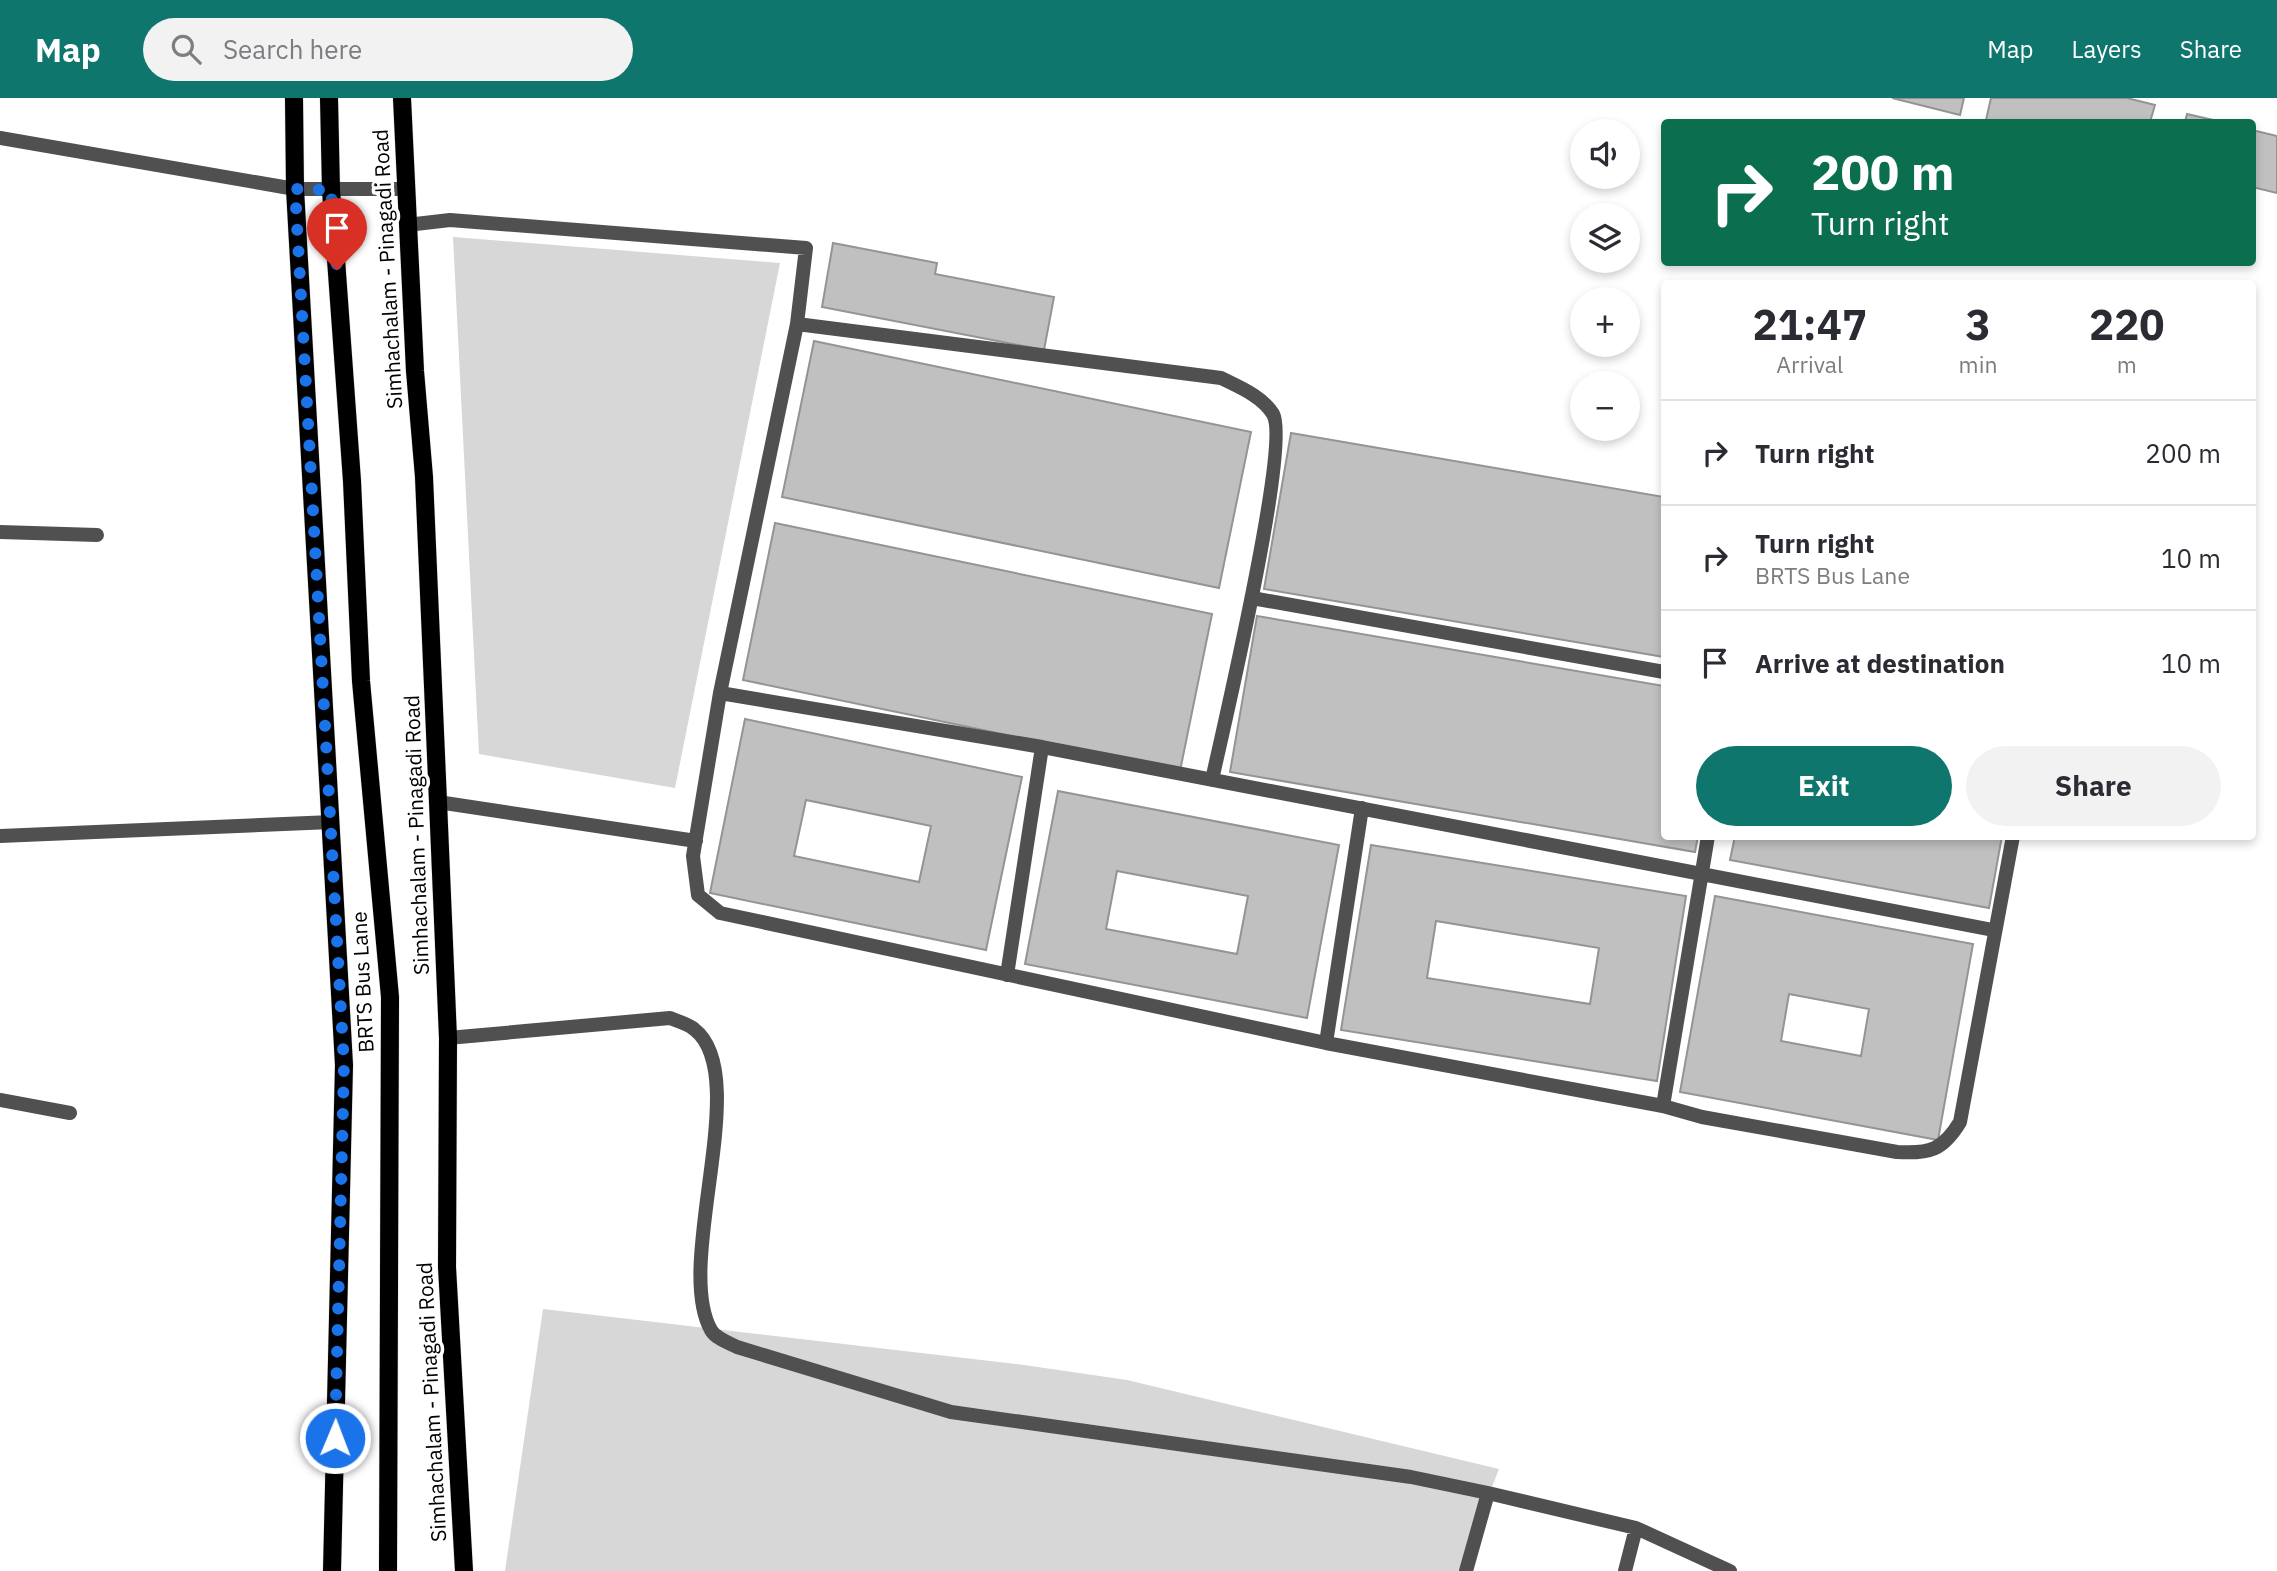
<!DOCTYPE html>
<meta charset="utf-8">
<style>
:root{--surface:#fff;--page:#f2f2f3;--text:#2b2b33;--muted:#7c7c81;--line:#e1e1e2;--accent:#0f766e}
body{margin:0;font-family:"IBM Plex Sans",sans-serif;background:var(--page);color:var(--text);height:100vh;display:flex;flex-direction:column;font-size:26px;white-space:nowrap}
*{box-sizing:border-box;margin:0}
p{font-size:23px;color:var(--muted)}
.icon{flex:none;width:38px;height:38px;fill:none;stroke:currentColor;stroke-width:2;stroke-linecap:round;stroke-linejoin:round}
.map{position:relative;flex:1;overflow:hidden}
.side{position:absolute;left:1661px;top:182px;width:595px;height:560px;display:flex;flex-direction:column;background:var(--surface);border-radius:7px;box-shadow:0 4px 10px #0003}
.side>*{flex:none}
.hud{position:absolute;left:1661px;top:21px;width:595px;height:147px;border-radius:7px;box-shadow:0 4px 10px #0003;background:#0b6e4f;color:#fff;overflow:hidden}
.buttons{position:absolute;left:1570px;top:21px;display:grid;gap:14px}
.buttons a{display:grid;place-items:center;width:70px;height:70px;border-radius:50%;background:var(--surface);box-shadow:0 4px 10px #0003;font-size:35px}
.pin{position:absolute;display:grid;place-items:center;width:60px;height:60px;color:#fff;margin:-72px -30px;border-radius:50% 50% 50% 0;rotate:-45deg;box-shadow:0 0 7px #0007}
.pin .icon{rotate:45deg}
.me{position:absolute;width:77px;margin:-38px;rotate:1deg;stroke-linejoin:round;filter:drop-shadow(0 0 5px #0008)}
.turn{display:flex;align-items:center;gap:24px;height:147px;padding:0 35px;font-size:32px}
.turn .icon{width:91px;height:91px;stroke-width:2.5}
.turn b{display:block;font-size:49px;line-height:60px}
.eta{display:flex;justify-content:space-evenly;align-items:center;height:119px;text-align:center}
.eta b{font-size:42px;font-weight:700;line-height:49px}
.primary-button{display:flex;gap:14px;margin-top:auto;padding:14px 35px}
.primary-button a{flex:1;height:80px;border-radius:42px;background:var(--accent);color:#fff;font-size:28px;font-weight:700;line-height:80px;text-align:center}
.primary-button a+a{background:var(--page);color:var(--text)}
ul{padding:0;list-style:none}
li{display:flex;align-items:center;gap:21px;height:105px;padding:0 35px;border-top:2px solid var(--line)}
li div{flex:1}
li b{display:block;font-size:26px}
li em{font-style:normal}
header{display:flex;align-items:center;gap:42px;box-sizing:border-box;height:98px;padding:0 35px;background:var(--accent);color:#fff}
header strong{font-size:33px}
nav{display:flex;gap:38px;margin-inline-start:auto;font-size:24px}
.search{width:490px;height:63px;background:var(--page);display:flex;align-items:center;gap:18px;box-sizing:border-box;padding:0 24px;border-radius:38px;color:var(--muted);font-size:26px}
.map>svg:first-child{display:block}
.green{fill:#d7d7d7}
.building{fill:#c0c0c0;stroke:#949494;stroke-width:2;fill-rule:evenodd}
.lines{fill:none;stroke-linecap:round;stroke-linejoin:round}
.primary-casing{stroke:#dbdbdb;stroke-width:19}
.service{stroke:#505050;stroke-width:14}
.minor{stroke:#505050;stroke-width:14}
.primary{stroke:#000;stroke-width:18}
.route{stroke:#1a73e8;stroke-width:12;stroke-dasharray:0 21.6}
.labels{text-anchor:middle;stroke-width:7;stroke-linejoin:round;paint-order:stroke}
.street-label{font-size:21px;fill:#000;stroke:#fff}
</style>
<header>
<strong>Map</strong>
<div class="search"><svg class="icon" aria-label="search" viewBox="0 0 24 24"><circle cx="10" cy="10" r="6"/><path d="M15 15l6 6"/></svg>Search here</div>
<nav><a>Map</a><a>Layers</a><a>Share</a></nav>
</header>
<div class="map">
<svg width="2277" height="1473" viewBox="0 0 2277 1473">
<rect width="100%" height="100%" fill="#fff"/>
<path class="green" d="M453,139L780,165L675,690L479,656Z
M543,1211L1024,1267L1127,1282L1499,1371L1459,1473H505Z"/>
<path class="building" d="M1892,0H1964L1960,17Z
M1991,0H2127L2155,7L2150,24H1997L1986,22Z
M2187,16L2222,24H2185Z
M2252,32L2277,38V95L2252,89Z
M833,145L937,165L935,176L1054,199L1044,252L822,209Z
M814,243L1251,334L1219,490L782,399Z
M1291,335L1664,399V559L1264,491Z
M775,425L1212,516L1180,673L743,582Z
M1257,518L1664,588V738H1698L1695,754L1230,674Z
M745,621L1022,679L986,852L710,795ZM806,702L931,728L919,784L794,758Z
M1058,693L1339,747L1307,920L1025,866ZM1117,773L1248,798L1237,856L1106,831Z
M1735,738H2002L1989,810L1730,762Z
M1371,747L1686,798L1657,983L1341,932ZM1436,823L1599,850L1590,906L1427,880Z
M1715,798L1973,846L1938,1042L1680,994ZM1789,896L1869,911L1861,958L1781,943Z"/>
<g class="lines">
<defs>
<path id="primary" d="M294,0L295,91L344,967L332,1473
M329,0L331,92L352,383L361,583L390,899L388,1473
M402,0L415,273L424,379L438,704L448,940L447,1169L464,1473"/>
</defs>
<use href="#primary" class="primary-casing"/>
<path class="service" d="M407,127L450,122L806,150L797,226L1221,280C1239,289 1262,298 1273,316C1291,346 1223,631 1212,682
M797,226L720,595L693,758L698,797L720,815L1326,945L1663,1008L1702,1019L1897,1054C1930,1056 1943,1052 1960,1024L2013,738
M1252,500L1664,574
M720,595L1042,649L1993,832
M438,704L696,743
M1007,877L1042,649
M1326,945L1362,710
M1663,1008L1708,738"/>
<path class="minor" d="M0,40L295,91H405
M0,434L97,437
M0,738L332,724
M448,940L670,920C677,923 688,926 694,931C754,977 673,1165 711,1232C715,1240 729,1245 737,1249L951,1314L1411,1379L1488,1395L1636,1430L1730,1473
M0,1002L70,1015
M1466,1473L1488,1395
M1625,1473L1636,1430"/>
<use href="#primary" class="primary"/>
</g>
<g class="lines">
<path class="route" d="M335,1340L344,967L295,91L331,92L337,172"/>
</g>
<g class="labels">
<g class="street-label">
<text transform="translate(388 171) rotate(-93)" y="7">Simhachalam - Pinagadi Road</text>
<text transform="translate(417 737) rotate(-92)" y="7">Simhachalam - Pinagadi Road</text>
<text transform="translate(363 884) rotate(-93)" y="7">BRTS Bus Lane</text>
<text transform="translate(432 1304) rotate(-93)" y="7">Simhachalam - Pinagadi Road</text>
</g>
</g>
</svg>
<div class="buttons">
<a><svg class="icon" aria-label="sound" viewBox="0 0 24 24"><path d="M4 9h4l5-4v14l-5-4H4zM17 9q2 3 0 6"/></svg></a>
<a><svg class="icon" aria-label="layers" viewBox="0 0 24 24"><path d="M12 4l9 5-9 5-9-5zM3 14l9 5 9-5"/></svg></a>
<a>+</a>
<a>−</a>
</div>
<div class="pin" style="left:337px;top:172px;background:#d93025"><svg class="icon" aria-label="arrive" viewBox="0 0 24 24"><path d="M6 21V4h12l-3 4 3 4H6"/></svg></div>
<svg class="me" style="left:335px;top:1340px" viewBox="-20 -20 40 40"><circle r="17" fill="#1a73e8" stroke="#fff" stroke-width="3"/><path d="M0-11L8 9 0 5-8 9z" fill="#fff"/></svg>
<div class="hud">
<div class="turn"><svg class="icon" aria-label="right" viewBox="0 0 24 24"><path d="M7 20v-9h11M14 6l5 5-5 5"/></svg><div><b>200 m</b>Turn right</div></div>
</div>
<section class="side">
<div class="eta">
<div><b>21:47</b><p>Arrival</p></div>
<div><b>3</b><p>min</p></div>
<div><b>220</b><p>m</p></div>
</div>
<ul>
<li><svg class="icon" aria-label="right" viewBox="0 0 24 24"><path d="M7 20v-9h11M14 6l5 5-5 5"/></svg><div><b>Turn right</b></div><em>200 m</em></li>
<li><svg class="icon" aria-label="right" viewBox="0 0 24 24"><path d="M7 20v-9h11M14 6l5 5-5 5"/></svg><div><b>Turn right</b><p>BRTS Bus Lane</p></div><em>10 m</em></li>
<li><svg class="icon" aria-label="arrive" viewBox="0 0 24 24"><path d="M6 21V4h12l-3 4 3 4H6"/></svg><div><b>Arrive at destination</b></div><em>10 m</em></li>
</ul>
<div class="primary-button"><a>Exit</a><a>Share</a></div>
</section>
</div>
